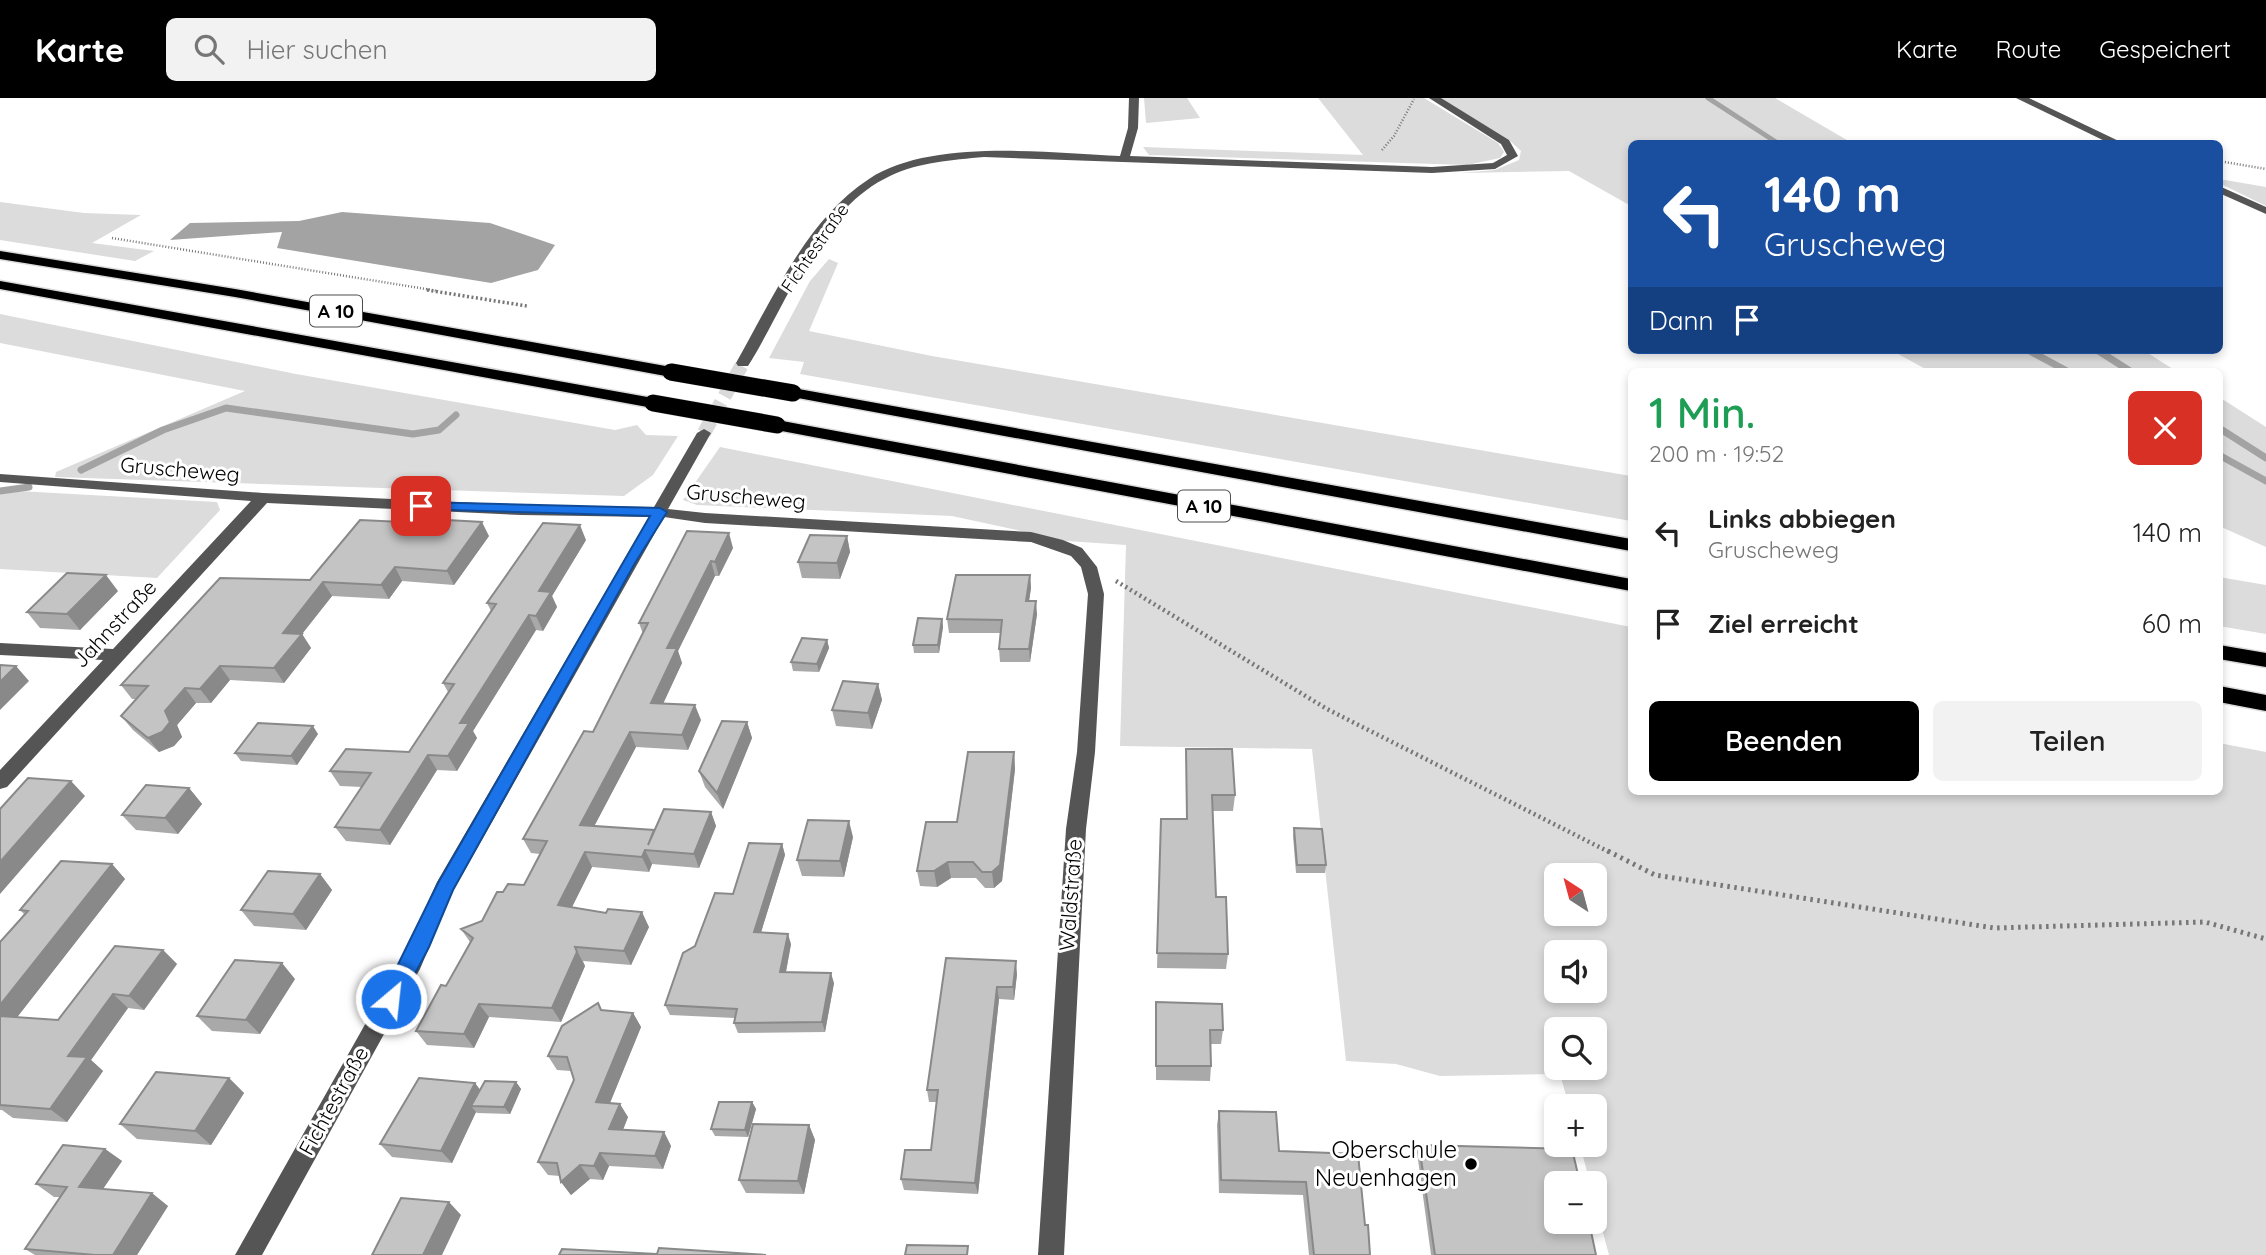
<!DOCTYPE html>
<html lang="de">
<meta charset="utf-8">
<style>
:root{--surface:#fff;--page:#f2f2f2;--text:#222;--muted:#767676;--accent:#000}
body{margin:0;font-family:Quicksand,sans-serif;background:var(--page);color:var(--text);height:100vh;display:flex;flex-direction:column;font-size:26px;white-space:nowrap}
*{box-sizing:border-box;margin:0}
p{font-size:23px;color:var(--muted)}
.icon{flex:none;width:38px;height:38px;fill:none;stroke:currentColor;stroke-width:2;stroke-linecap:round;stroke-linejoin:round}
.map{position:relative;flex:1;overflow:hidden}
.sheet{position:absolute;left:1628px;top:270px;width:595px;height:427px;display:flex;flex-direction:column;background:var(--surface);border-radius:10px;box-shadow:0 4px 10px #0003}
.sheet>*{flex:none}
.banner{position:absolute;left:1628px;top:42px;width:595px;height:214px;border-radius:10px;box-shadow:0 4px 10px #0003;background:#1a4fa0;color:#fff;overflow:hidden}
.needle{width:46px;rotate:324deg}
.buttons{position:absolute;left:1544px;top:765px;display:grid;gap:14px}
.buttons a{display:grid;place-items:center;width:63px;height:63px;border-radius:10px;background:var(--surface);box-shadow:0 4px 10px #0003;font-size:35px}
.pin{position:absolute;display:grid;place-items:center;width:60px;height:60px;color:#fff;margin:-30px;border-radius:14px;box-shadow:0 4px 10px #0006}
.me{position:absolute;width:77px;margin:-38px;rotate:28deg;stroke-linejoin:round;filter:drop-shadow(0 0 5px #0008)}
.turn{display:flex;align-items:center;gap:24px;height:147px;padding:0 21px;font-size:32px}
.turn .icon{width:91px;height:91px;stroke-width:2.5}
.turn b{display:block;font-size:49px;line-height:60px}
.then{display:flex;align-items:center;height:66px;padding:0 21px;background:#0003;gap:14px;font-size:26px}
.round{display:grid;place-items:center;flex:none;width:74px;height:74px;border-radius:10px;background:var(--page)}
.head{display:flex;align-items:center;justify-content:space-between;height:119px;padding:0 21px}
h1{font-size:42px;font-weight:600;line-height:52px;color:#1e9e55}
.cta{display:flex;gap:14px;margin-top:auto;padding:14px 21px}
.cta a{flex:1;height:80px;border-radius:10px;background:var(--accent);color:#fff;font-size:28px;font-weight:600;line-height:80px;text-align:center}
.cta a+a{background:var(--page);color:var(--text)}
ul{padding:0;list-style:none}
li{display:flex;align-items:center;gap:21px;height:91px;padding:0 21px}
li div{flex:1}
li b{display:block;font-size:26px}
li em{font-style:normal}
header{display:flex;align-items:center;gap:42px;box-sizing:border-box;height:98px;padding:0 35px;background:var(--accent);color:#fff}
header strong{font-size:33px}
nav{display:flex;gap:38px;margin-inline-start:auto;font-size:24px}
.search{width:490px;height:63px;background:var(--page);display:flex;align-items:center;gap:18px;box-sizing:border-box;padding:0 24px;border-radius:10px;color:var(--muted);font-size:26px}
.map>svg:first-child{display:block}
.green{fill:#dcdcdc;fill-rule:evenodd}
.water{fill:#a3a3a3}
.lines{fill:none;stroke-linecap:round;stroke-linejoin:round}
.stream-far1{stroke:#a3a3a3;stroke-width:5}
.stream{stroke:#a3a3a3;stroke-width:7}
.minor-tunnel{stroke:#d9d9d9;stroke-width:14;stroke-dasharray:14 7;stroke-linecap:butt}
.highway-casing{stroke:#dbdbdb;stroke-width:3}
.path-far3{stroke:#777;stroke-width:2.5;stroke-dasharray:1 2;stroke-linecap:butt}
.path-far2{stroke:#777;stroke-width:3.5;stroke-dasharray:2 2.5;stroke-linecap:butt}
.path-far1{stroke:#777;stroke-width:4.5;stroke-dasharray:2 3.5;stroke-linecap:butt}
.path{stroke:#777;stroke-width:5;stroke-dasharray:2.5 4.5;stroke-linecap:butt}
.minor{fill:#555;fill-rule:evenodd}
.highway{fill:#000;fill-rule:evenodd}
.highway-bridge-casing{stroke:#dbdbdb;stroke-width:18;stroke-linecap:butt}
.highway-bridge{stroke:#000;stroke-width:17}
.wall{fill:#a9a9a9}
.shaded-wall{fill:#898989}
.building{fill:#c4c4c4;stroke:#898989;stroke-width:2}
.route{fill:#1a73e8;stroke:#114b97;stroke-width:2}
.poi-dot{fill:#000;stroke:#fff;stroke-width:2.5}
.labels{text-anchor:middle;stroke-width:6;stroke-linejoin:round;paint-order:stroke}
.far-street-label{font-size:18px;fill:#000;stroke:#fff}
.shield{fill:#fff;stroke:#4c4c4c;stroke-width:2}
.shield-label{font-size:19px;font-weight:bold;fill:#000}
.street-label{font-size:21px;fill:#000;stroke:#fff}
.near-poi-label{font-size:24px;fill:#000;stroke:#fff;text-anchor:end}
</style>
<header>
<strong>Karte</strong>
<div class="search"><svg class="icon" aria-label="search" viewBox="0 0 24 24"><circle cx="10" cy="10" r="6"/><path d="M15 15l6 6"/></svg>Hier suchen</div>
<nav><a>Karte</a><a>Route</a><a>Gespeichert</a></nav>
</header>
<div class="map">
<svg width="2266" height="1157" viewBox="0 0 2266 1157">
<rect width="100%" height="100%" fill="#fff"/>
<path class="green" d="M1144,0H1187L1200,20L1146,25Z
M1318,0H1424L1498,45L1504,54L1500,60L1467,67L1149,57L1143,49L1363,57Z
M1439,0H1775L1852,45L1631,46V108L1569,73L1460,75L1495,72L1519,62L1521,53L1509,42Z
M2219,81L2266,89V108L2219,85Z
M0,104L84,115L141,117L92,145L154,153L135,163L0,142Z
M829,161L838,165L809,233L932,258L1631,378V423L800,276L804,264L769,260L810,183Z
M0,216L296,276L615,332L637,327L646,337L678,338L653,377L624,398L55,379L56,374L245,293L0,245Z
M1891,252H2143L2176,273H1929Z
M2219,299L2266,329V449L2219,428Z
M720,349L1631,529V693H2219V645L2266,654V1157H1609L1594,1101V1085H1590L1580,1047L1594,1046V1008H1569L1560,976L1440,978L1396,966L1346,963L1312,651L1120,648L1126,447L1067,443L952,418L697,407L683,402ZM1556,777H1594V816H1556ZM1556,854H1594V892H1556ZM1556,931H1594V970H1556Z
M0,392L217,404L220,412L157,480L0,471Z
M2219,479L2266,487V536L2219,528Z"/>
<path class="water" d="M342,114L490,125L555,147L538,172L491,185L277,150L282,134L170,142L190,125L299,123Z"/>
<g class="lines">
<path class="stream-far1" d="M1708,0L1779,46"/>
<path class="stream" d="M2028,252L2067,273
M2097,252L2130,273
M2219,330L2266,360
M2219,357L2266,383
M81,372L163,332L226,310L413,336L439,332L456,317
M0,393L29,389"/>
<path class="minor-tunnel" d="M704,335L743,265"/>
<defs>
<path id="highway" d="M0,153L235,191L671,269L679,274L671,279L235,199L0,161Z
M0,183L653,300L661,305L653,310L0,191Z
M793,290L1631,441V453L787,298L785,295Z
M777,322L1631,481V493L771,331L769,327Z
M2219,547L2266,555V569L2219,561Z
M2219,588L2266,597V613L2219,604Z"/>
</defs>
<use href="#highway" class="highway-casing"/>
<path class="path-far3" d="M1382,52L1394,38L1414,1
M2219,63L2266,71
M112,140L438,193"/>
<path class="path-far2" d="M427,192L527,208"/>
<path class="path-far1" d="M1116,483L1327,611L1611,755"/>
<path class="path" d="M1608,753L1655,777L1994,830L2205,824L2266,841"/>
<path class="minor" d="M1129,0H1139L1138,30L1130,58L1432,69L1493,65L1507,57L1501,46L1429,0H1441L1509,42L1518,58L1495,71L1432,75L984,59C952,62 919,64 890,78C819,111 787,206 748,268H738L736,265C772,202 806,122 869,81C931,40 1048,55 1120,58L1128,30Z
M2016,0H2029L2125,46H2111Z
M2219,88L2266,109V116L2219,95Z
M704,331L711,335L668,411L705,415L1031,434L1063,442L1082,450L1097,469L1104,496L1095,654L1086,731L1064,1157H1038L1066,731L1077,654L1088,496L1081,469L1071,458L1031,444L705,425L664,419L453,793L420,871L262,1157H235L403,859L437,784L649,419L521,417L267,405L7,689L0,691V672L103,562L0,557V545L113,551L251,403L0,384V376L263,395L521,407L654,409L697,335Z"/>
<use href="#highway" class="highway"/>
<defs>
<path id="highway-bridge" d="M671,274L793,295
M653,305L777,327"/>
</defs>
<use href="#highway-bridge" class="highway-bridge-casing"/>
<use href="#highway-bridge" class="highway-bridge"/>
</g>
<path class="wall" d="M687,433L733,450L719,478H715L678,553L682,565L663,605L701,622L688,652L636,649L594,728L654,732L711,714L716,728L699,770L652,766L649,774L592,769L572,809L649,829L631,867L583,863L585,868L561,924L489,919L474,950L427,947L416,933L446,888L470,844L461,831L482,823L503,794L524,787L540,756L531,755L523,741L593,634L643,536L639,525Z
M489,438L454,487L402,483L389,501L332,498L302,536L311,550L284,585L230,582L211,605H196L177,627L182,639L174,648L159,654L133,632L121,618L136,601H132L121,587L310,482Z
M847,438L850,454L840,481L802,480L798,464Z
M586,442L552,498L557,509L543,533L536,532L473,633L477,640L457,673L437,672L390,747L346,743L335,729L362,689L340,688L330,673L409,654L448,594L443,585L491,513L487,505Z
M1030,477L1031,490L1029,503L1037,516L1030,564H1000L999,551L1001,535H949L947,521Z
M118,493L80,532L40,530L27,514Z
M942,521L943,529L939,555H914L913,547Z
M827,542L829,550L819,574L793,573L791,564Z
M878,586L882,602L872,631L836,628L832,612Z
M747,624L752,640L723,711L705,689L699,673Z
M318,636L297,667L241,663L235,655Z
M1186,651L1235,697L1233,713H1213L1216,799L1228,856L1226,871L1157,870L1161,721H1186Z
M1014,654L1015,671L1002,783L994,790H985L976,780H951L937,789L920,788L917,773Z
M189,690L202,706L178,736L136,732L122,717Z
M1294,730L1326,767L1325,775H1296L1293,738Z
M853,739L844,779L802,778L797,762Z
M782,746L785,757L761,834L791,846L786,874L834,885L825,934L738,935L734,925L735,920L670,917L665,907L695,848Z
M112,766L125,781L17,919L58,922L163,852L177,866L144,912L128,910L91,962L103,973L67,1024L13,1020L2,1012H0V844L24,816L20,812Z
M320,776L332,792L306,832L254,828L241,812Z
M946,860L1017,876L1014,902L999,901L978,1096L904,1092L901,1081L931,1052L937,1004H929L927,992Z
M295,881L260,936L212,933L197,918Z
M1156,904L1223,932L1221,946H1211V968L1210,983L1156,982Z
M602,912L633,915L641,929L610,1005L628,1019L623,1032L664,1034L671,1048L663,1071L609,1068L603,1082L590,1081L571,1097L561,1084L560,1078L548,1077L538,1064L574,982L571,973L557,972L548,958Z
M229,980L244,995L211,1047L137,1041L120,1026Z
M516,984L521,991L510,1016L477,1015L476,1014L452,1065L392,1059L380,1046L475,985L480,992Z
M752,1004L756,1011L748,1039L715,1038L711,1031Z
M1219,1013L1279,1053L1365,1127L1370,1157H1309L1303,1097L1219,1095L1217,1027Z
M809,1027L815,1042L804,1096L746,1095L739,1082Z
M1419,1047L1596,1157H1431L1417,1054Z
M105,1051L122,1063L103,1091L168,1108L137,1157H35L25,1151L60,1099H54L36,1086Z"/>
<path class="shaded-wall" d="M482,424L489,438L454,487L447,473Z
M580,427L586,442L552,498L557,509L543,533L536,518L539,493Z
M729,435L733,450L719,478L715,464Z
M847,438L850,454L840,481L837,465Z
M711,463L715,478L678,553L682,565L657,619L651,605L667,550Z
M395,469L402,483L389,501L381,487Z
M106,477L118,493L80,532L67,516Z
M1030,477L1031,490L1027,516L1026,503Z
M323,484L332,498L302,536L311,550L284,585L274,570L283,535Z
M1036,503L1037,516L1030,564L1029,551Z
M529,517L536,532L473,633L477,640L457,673L448,658L460,625Z
M942,521L943,529L939,555L938,547Z
M827,542L829,550L819,574L817,566Z
M16,568L29,583L0,612V584Z
M220,568L230,582L211,605L200,591Z
M878,586L882,602L872,631L868,615Z
M185,590L196,605L177,627L182,639L174,648L159,654L148,640L165,613Z
M695,607L701,622L688,652L682,637Z
M747,624L752,640L723,711L717,695Z
M313,628L318,636L297,667L291,658Z
M630,634L636,649L587,742L580,727Z
M1014,654L1015,671L1002,783L994,790L992,774Z
M428,657L437,672L390,747L380,732Z
M71,683L85,698L0,796V764Z
M189,690L202,706L178,736L165,720Z
M711,714L716,728L699,770L694,756Z
M849,723L853,739L844,779L840,763Z
M782,746L785,757L758,844L754,834Z
M645,752L652,766L649,774L642,759Z
M585,754L592,769L566,821L558,807Z
M948,764L951,780L937,789L934,773Z
M112,766L125,781L8,931L0,925V907Z
M320,776L332,792L306,832L293,816Z
M642,814L649,829L631,867L624,853Z
M788,836L791,846L784,884L780,874Z
M575,849L585,868L561,924L552,910Z
M163,852L177,866L144,912L129,898Z
M1016,863L1017,876L1014,902L1013,889Z
M282,865L295,881L260,936L246,922Z
M831,875L834,885L825,934L822,924Z
M997,889L999,901L978,1096L975,1085Z
M113,896L128,910L91,962L103,973L67,1024L50,1011L68,958Z
M479,906L489,919L474,950L464,936Z
M633,915L641,929L605,1017L596,1004Z
M229,980L244,995L211,1047L195,1033Z
M516,984L521,991L510,1016L504,1009Z
M475,985L484,997L471,1008L476,1014L452,1065L441,1053Z
M752,1004L756,1011L748,1039L745,1032Z
M620,1006L628,1019L618,1044L609,1031Z
M809,1027L815,1042L804,1096L798,1083Z
M664,1034L671,1048L663,1071L655,1058Z
M105,1051L122,1063L96,1101L79,1089Z
M600,1055L609,1068L603,1082L594,1068Z
M580,1067L590,1081L571,1097L561,1084Z
M152,1095L168,1108L137,1157H113Z
M449,1104L461,1117L442,1157H423Z"/>
<path class="building" d="M360,422L444,426L447,422L482,424L447,473L395,469L381,487L323,484L283,535L302,536L274,570L220,568L200,591L185,590L165,613L170,624L162,634L148,640L121,618L148,588L121,587L220,480L310,482Z
M543,425L580,427L539,493L551,494L536,518L529,517L460,625H469L448,658L428,657L380,732L335,729L371,675L330,673L346,651L409,654L454,586L443,585L496,506L487,505Z
M687,433L729,435L715,464L711,463L667,550H677L651,605L695,607L682,637L630,634L580,727L654,732L648,747L664,711L711,714L694,756L645,752L642,759L585,754L558,807L606,815L608,811L642,814L624,853L575,849L577,854L552,910L479,906L464,936L416,933L441,887L446,888L473,840L461,831L482,823L497,794H503L508,786L524,787L547,743L523,741L584,633L593,634L648,525H639Z
M810,437L847,438L837,465L798,464Z
M67,475L106,477L67,516L27,514Z
M956,477H1030L1026,503H1036L1029,551H999L1002,522L947,521Z
M918,520L942,521L938,547H913Z
M802,540L827,542L817,566L791,564Z
M0,567L16,568L0,584Z
M843,583L878,586L868,615L832,612Z
M722,623L747,624L717,695L699,673Z
M258,625L313,628L291,658L235,655Z
M1186,651H1232L1235,697H1212L1216,799H1226L1228,856L1157,855L1161,721H1187Z
M968,654H1014L1000,767L992,774H982L973,764H948L934,773H917L926,724H957Z
M28,680L71,683L0,764V711Z
M146,687L189,690L165,720L122,717Z
M808,722L849,723L840,763L797,762Z
M1294,730L1322,731L1326,767H1297Z
M749,745L782,746L754,834L788,836L780,874L831,875L822,924L734,925L737,911L665,907L683,855L695,848L715,795L733,796Z
M61,763L112,766L0,907V844L28,813L20,812Z
M268,773L320,776L293,816L241,812Z
M115,848L163,852L129,898L113,896L68,958L87,959L50,1011L0,1007V918L58,922Z
M946,860L1016,863L1013,889H997L975,1085L901,1081L905,1052H931L938,992H927Z
M235,862L282,865L246,922L197,918Z
M1156,904L1222,906L1223,932H1210L1211,968H1156Z
M598,905L601,912L633,915L596,1004L620,1006L609,1031L664,1034L655,1058L600,1055L594,1068L580,1067L561,1084L557,1065L538,1064L574,982L567,959L548,958L562,928Z
M156,974L229,980L195,1033L120,1026Z
M419,980L475,985L441,1053L380,1046Z
M485,983L516,984L504,1009L471,1008Z
M719,1004H752L745,1032L711,1031Z
M1219,1013L1276,1014L1279,1053L1358,1056L1365,1127H1368L1370,1157H1314L1306,1084L1221,1082Z
M753,1026L809,1027L798,1083L739,1082Z
M63,1047L105,1051L79,1089L152,1095L113,1157H95L25,1151L67,1089L36,1086Z
M1419,1047L1572,1051L1580,1085H1556V1124H1589L1596,1157H1435Z
M401,1100L449,1104L423,1157H372Z
M907,1147L968,1148L967,1157H905Z
M659,1150L766,1157H559L562,1151L657,1156Z"/>
<path class="route" d="M421,404L660,410L667,414L635,465L453,792L429,849L398,908L391,910L384,908L381,901L438,785L650,418L416,411L414,408Z"/>
<circle class="poi-dot" cx="1471" cy="1066" r="7"/>
<g class="labels">
<g class="far-street-label">
<text transform="translate(815 150) rotate(-55)" y="6">Fichtestraße</text>
</g>
<g class="shield">
<rect x="310" y="197.5" width="52" height="31" rx="5"/>
<rect x="1178" y="392.5" width="52" height="31" rx="5"/>
</g>
<g class="shield-label">
<text x="336" y="220">A 10</text>
<text x="1204" y="415">A 10</text>
</g>
<g class="street-label">
<text transform="translate(180 372) rotate(5)" y="7">Gruscheweg</text>
<text transform="translate(746 399) rotate(5)" y="7">Gruscheweg</text>
<text transform="translate(115 526) rotate(-47)" y="7">Jahnstraße</text>
<text transform="translate(1071 797) rotate(-86)" y="7">Waldstraße</text>
<text transform="translate(334 1003) rotate(-61)" y="7">Fichtestraße</text>
</g>
<g class="near-poi-label">
<text x="1457" y="1060">Oberschule<tspan x="1457" dy="28">Neuenhagen</tspan></text>
</g>
</g>
</svg>
<div class="buttons">
<a><svg class="needle" viewBox="-14 -14 28 28"><path d="M0-13l5 13h-10z" fill="#e53935"/><path d="M0 13l5-13h-10z" fill="#767676"/></svg></a>
<a><svg class="icon" aria-label="sound" viewBox="0 0 24 24"><path d="M4 9h4l5-4v14l-5-4H4zM17 9q2 3 0 6"/></svg></a>
<a><svg class="icon" aria-label="search" viewBox="0 0 24 24"><circle cx="10" cy="10" r="6"/><path d="M15 15l6 6"/></svg></a>
<a>+</a>
<a>−</a>
</div>
<div class="pin" style="left:421px;top:408px;background:#d93025"><svg class="icon" aria-label="arrive" viewBox="0 0 24 24"><path d="M6 21V4h12l-3 4 3 4H6"/></svg></div>
<svg class="me" style="left:391px;top:901px" viewBox="-20 -20 40 40"><circle r="17" fill="#1a73e8" stroke="#fff" stroke-width="3"/><path d="M0-11L8 9 0 5-8 9z" fill="#fff"/></svg>
<div class="banner">
<div class="turn"><svg class="icon" aria-label="left" viewBox="0 0 24 24"><path d="M17 20v-9H6M10 6l-5 5 5 5"/></svg><div><b>140 m</b>Gruscheweg</div></div>
<div class="then">Dann<svg class="icon" aria-label="arrive" viewBox="0 0 24 24"><path d="M6 21V4h12l-3 4 3 4H6"/></svg></div>
</div>
<section class="sheet">
<div class="head"><div><h1>1 Min.</h1><p>200 m · 19:52</p></div><a class="round" style="background:#d93025;color:#fff"><svg class="icon" aria-label="close" viewBox="0 0 24 24"><path d="M6 6l12 12M18 6L6 18"/></svg></a></div>
<ul>
<li><svg class="icon" aria-label="left" viewBox="0 0 24 24"><path d="M17 20v-9H6M10 6l-5 5 5 5"/></svg><div><b>Links abbiegen</b><p>Gruscheweg</p></div><em>140 m</em></li>
<li><svg class="icon" aria-label="arrive" viewBox="0 0 24 24"><path d="M6 21V4h12l-3 4 3 4H6"/></svg><div><b>Ziel erreicht</b></div><em>60 m</em></li>
</ul>
<div class="cta"><a>Beenden</a><a>Teilen</a></div>
</section>
</div>
